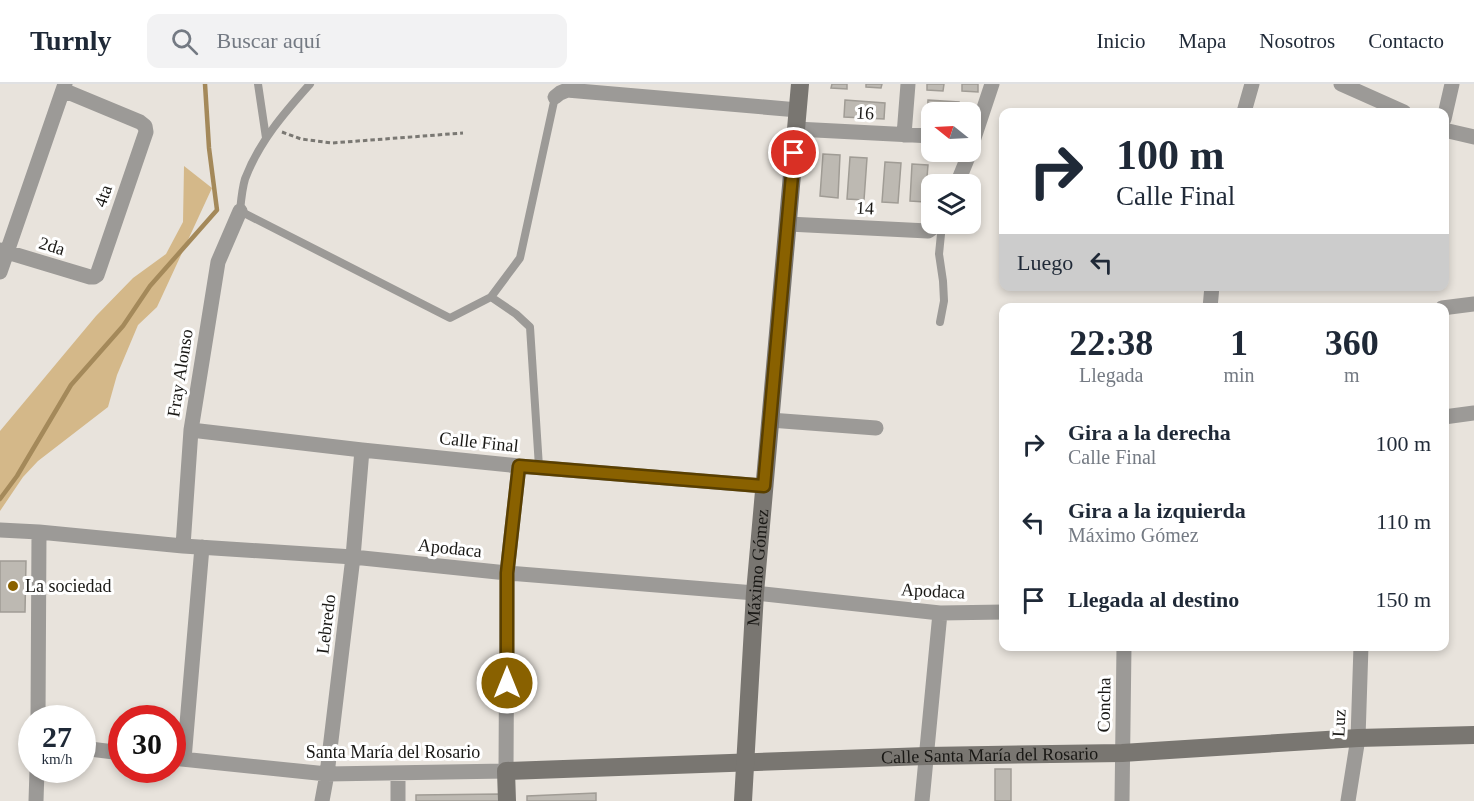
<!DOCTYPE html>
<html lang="es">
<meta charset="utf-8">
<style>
:root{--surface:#fff;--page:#f2f2f3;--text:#1f2937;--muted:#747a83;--line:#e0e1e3}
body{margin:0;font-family:Georgia,serif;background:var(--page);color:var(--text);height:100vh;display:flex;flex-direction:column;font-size:22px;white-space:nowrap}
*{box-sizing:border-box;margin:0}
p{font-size:20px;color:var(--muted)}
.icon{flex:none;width:33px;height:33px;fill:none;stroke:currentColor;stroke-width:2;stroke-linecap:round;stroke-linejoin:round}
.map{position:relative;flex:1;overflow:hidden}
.sheet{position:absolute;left:999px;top:219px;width:450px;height:348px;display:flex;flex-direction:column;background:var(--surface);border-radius:12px;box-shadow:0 3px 9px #0003}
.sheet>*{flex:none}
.guide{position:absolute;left:999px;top:24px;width:450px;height:183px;border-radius:12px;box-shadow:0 3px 9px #0003;background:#fff;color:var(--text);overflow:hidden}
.needle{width:39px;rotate:288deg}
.fabs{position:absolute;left:921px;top:18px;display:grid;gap:12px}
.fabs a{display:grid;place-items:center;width:60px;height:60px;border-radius:12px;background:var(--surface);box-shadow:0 3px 9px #0003;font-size:30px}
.speed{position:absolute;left:18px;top:621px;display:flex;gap:12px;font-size:30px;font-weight:700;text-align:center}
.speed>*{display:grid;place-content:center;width:78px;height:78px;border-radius:50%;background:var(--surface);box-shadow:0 3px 9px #0003;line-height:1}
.speed small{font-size:15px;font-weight:400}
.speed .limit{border:9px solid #d22;background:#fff;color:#111}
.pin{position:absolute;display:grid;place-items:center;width:51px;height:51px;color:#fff;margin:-26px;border:3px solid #fff;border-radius:50%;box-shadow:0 2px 6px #0007}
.me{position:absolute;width:66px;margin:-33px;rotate:0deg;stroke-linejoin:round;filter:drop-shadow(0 0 4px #0008)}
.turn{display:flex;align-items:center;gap:21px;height:126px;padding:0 18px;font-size:27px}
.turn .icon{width:78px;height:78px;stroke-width:2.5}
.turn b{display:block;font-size:42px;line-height:51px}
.then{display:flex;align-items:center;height:57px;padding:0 18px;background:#0003;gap:12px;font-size:22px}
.eta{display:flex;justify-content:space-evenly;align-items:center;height:102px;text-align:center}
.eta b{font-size:36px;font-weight:700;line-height:42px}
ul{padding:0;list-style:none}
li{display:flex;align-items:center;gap:18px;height:78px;padding:0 18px}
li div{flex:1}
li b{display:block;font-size:22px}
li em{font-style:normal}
header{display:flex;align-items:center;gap:36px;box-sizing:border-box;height:84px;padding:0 30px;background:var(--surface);border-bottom:2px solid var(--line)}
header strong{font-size:28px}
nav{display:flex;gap:33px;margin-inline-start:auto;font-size:21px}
.search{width:420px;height:54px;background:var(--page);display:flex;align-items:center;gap:15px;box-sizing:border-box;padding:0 21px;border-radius:12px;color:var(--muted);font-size:22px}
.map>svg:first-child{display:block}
.green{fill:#d4b889}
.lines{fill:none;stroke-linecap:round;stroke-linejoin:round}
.stream{stroke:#a4895a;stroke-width:4.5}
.building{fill:#bdb9b2;stroke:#a09c95;stroke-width:1.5}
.path{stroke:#7a7873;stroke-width:3;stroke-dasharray:4.5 3;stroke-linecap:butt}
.lane{stroke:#9c9a97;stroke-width:8}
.street{stroke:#9c9a97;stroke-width:15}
.secondary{stroke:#797671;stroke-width:18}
.route-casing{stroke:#593f00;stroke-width:15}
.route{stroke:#896100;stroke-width:10}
.poi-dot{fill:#896100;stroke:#fff;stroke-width:2}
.labels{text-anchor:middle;stroke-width:6;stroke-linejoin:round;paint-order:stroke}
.street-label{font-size:18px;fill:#191815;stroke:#fff}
.poi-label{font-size:18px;fill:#191815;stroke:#fff;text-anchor:start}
</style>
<header>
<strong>Turnly</strong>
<div class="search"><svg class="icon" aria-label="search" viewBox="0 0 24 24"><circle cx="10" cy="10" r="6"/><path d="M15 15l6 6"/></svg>Buscar aquí</div>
<nav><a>Inicio</a><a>Mapa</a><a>Nosotros</a><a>Contacto</a></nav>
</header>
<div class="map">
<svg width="1474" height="717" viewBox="0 0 1474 717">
<rect width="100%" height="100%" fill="#e8e3dc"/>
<path class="green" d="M184,82L212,104L157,223L138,241L117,291L108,323L38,377L23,393L0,427V347L96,232L133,194L166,170L183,138Z"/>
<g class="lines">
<path class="stream" d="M0,415L17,392L71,301L123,242L150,202L217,126L209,64L205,0"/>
</g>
<path class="building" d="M832,0H847V5L831,4Z
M866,0H882L881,4L866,3Z
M927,0H944L943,7L927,6Z
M962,0H978V8L962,7Z
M845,16L885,19L884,35L844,33Z
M928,16L959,18L958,28H932V36H927Z
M823,70L840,71L838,114L820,112Z
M850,73L867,74L864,116L847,115Z
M885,78L901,79L898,119L882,118Z
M912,80L928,81L925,118L910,117Z
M0,477H26L25,528H0Z
M995,685H1011V717H995Z
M596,709V717H527V712Z
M500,710L501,717H416V711Z"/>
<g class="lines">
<path class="path" d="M282,48L301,55L332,59L463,49"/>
<path class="lane" d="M258,0L266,54
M310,0C284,29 259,58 245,95C242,105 241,117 240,127L450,234L491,213L520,174L555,13
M491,213L516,230L530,243L539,383
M940,238L944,217L943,197L939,170L942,140"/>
<path class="street" d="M1341,0L1404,28
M555,13L560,9L567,6L798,26
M1244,28L1252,0
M1444,35L1452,0
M796,45L932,52
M1444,46L1474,53
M904,51L908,0
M970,66L992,0
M957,100L970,68
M788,140L928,147L938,140
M0,166L90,193H94L97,191L146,48L145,42L140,38L63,6
M0,188L65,0
M1210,224L1212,202
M1442,224L1474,220
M1444,333L1474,329
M770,336L876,344
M191,346L362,366L519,382L764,402
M0,446L39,448L183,462L353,473L507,489L755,509L940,529L1004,528
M183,462L191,346L218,178L240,127
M38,634L39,448
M82,664L122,669
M172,674L327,690L506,687L507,489L519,382
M184,675L202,463
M36,717L37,686
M322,717L327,690L353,473L362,366
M398,717V689
M922,717L940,529
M1122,717L1124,562
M1348,717L1358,654L1361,562"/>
<g class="secondary">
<path id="s1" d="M507,717L506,687L926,672L1122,669L1358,654L1474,651"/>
<path id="s2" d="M743,717L755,509L800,0"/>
</g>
</g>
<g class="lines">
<defs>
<path id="route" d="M507,599V489L519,382L764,402L794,69"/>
</defs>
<use href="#route" class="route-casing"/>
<use href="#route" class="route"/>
</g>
<circle class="poi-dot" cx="13" cy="502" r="6"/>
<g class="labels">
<g class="street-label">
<text transform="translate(865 29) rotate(3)" y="6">16</text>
<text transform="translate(103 112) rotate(-71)" y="6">4ta</text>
<text transform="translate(865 124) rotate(3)" y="6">14</text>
<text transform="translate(52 162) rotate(17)" y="6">2da</text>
<text transform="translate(180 289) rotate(-81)" y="6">Fray Alonso</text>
<text transform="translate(479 358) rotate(6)" y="6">Calle Final</text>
<text transform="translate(450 464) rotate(6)" y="6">Apodaca</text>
<text dy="6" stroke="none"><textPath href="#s2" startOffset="234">Máximo Gómez</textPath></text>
<text transform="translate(933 507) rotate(3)" y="6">Apodaca</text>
<text transform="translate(326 540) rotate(-83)" y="6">Lebredo</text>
<text transform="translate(1104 621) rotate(-89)" y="6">Concha</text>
<text transform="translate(1339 639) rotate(-87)" y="6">Luz</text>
<text x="393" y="674">Santa María del Rosario</text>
<text dy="6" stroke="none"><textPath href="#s1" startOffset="514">Calle Santa María del Rosario</textPath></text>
</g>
<g class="poi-label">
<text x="25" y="508">La sociedad</text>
</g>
</g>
</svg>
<div class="fabs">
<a><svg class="needle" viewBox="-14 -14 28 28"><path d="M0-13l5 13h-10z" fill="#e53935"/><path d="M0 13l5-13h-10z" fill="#747a83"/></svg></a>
<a><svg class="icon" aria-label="layers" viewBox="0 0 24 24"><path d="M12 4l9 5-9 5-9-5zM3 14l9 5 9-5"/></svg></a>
</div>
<div class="speed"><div>27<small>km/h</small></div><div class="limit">30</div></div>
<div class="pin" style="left:794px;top:69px;background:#d93025"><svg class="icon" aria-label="arrive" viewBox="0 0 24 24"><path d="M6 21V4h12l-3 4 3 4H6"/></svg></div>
<svg class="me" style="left:507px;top:599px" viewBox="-20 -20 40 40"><circle r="17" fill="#896100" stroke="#fff" stroke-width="3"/><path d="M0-11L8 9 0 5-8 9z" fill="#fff"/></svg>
<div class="guide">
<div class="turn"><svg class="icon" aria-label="right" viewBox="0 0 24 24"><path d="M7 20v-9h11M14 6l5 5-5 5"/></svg><div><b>100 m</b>Calle Final</div></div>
<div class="then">Luego<svg class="icon" aria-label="left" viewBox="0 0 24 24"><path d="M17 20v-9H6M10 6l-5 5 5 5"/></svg></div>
</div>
<section class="sheet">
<div class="eta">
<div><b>22:38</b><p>Llegada</p></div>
<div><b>1</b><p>min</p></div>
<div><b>360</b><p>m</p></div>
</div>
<ul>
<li><svg class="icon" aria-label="right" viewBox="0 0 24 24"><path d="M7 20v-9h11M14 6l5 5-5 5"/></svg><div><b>Gira a la derecha</b><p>Calle Final</p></div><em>100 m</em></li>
<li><svg class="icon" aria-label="left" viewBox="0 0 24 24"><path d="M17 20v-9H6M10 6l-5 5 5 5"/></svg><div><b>Gira a la izquierda</b><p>Máximo Gómez</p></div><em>110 m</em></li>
<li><svg class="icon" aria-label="arrive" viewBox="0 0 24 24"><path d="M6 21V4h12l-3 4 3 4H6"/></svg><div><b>Llegada al destino</b></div><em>150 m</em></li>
</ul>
</section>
</div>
